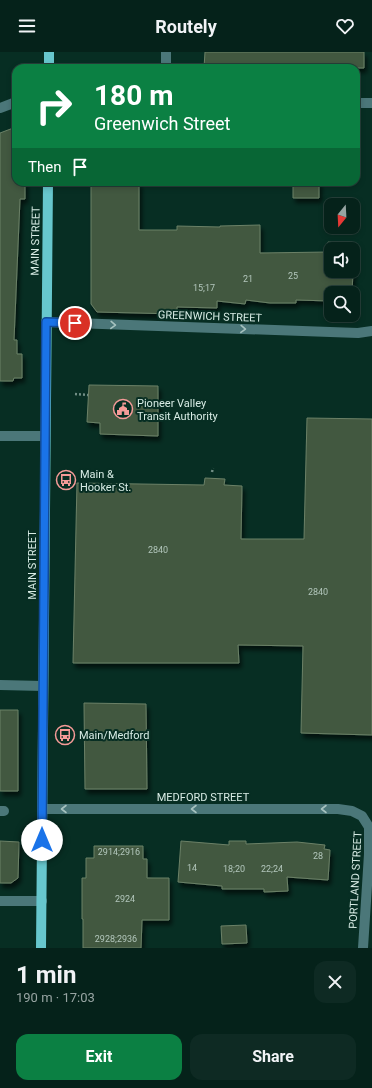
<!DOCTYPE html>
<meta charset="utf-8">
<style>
:root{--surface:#05221a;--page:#0e2a23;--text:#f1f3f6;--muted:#97a4a2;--line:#263f39;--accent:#0b8043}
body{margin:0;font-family:Roboto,sans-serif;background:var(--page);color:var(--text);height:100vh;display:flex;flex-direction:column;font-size:15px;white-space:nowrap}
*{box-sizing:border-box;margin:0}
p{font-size:13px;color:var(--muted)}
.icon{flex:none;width:22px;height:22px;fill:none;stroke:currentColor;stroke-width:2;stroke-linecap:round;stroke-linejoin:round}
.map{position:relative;height:896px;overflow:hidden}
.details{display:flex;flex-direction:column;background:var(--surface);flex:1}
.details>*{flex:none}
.hud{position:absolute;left:12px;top:12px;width:348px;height:122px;border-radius:12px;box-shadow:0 2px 6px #0003,0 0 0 1px var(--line);background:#0b8043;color:#fff;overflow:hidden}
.needle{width:26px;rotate:198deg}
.buttons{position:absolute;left:324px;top:146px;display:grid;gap:8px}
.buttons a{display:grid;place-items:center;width:36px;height:36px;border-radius:8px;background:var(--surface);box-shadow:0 2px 6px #0003,0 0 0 1px var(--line);font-size:20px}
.pin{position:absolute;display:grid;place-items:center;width:34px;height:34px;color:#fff;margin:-17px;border:2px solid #fff;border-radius:50%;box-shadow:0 1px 4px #0007}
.me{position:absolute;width:44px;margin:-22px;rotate:0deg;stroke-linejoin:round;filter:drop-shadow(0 0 3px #0008)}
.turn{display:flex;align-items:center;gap:14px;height:84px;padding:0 16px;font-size:18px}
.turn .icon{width:52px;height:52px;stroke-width:2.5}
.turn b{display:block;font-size:28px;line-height:34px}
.then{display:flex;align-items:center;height:38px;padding:0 16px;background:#0003;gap:8px;font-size:15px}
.round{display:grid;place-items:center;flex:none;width:42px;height:42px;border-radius:12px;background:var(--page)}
.head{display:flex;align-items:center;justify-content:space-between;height:68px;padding:0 16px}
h1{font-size:24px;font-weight:700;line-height:30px}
.primary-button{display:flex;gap:8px;margin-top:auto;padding:8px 16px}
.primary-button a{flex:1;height:46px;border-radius:12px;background:var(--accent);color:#fff;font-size:16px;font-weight:700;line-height:46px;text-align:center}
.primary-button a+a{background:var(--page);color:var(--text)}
header{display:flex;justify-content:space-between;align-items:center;height:52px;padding:0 16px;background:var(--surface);font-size:18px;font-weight:700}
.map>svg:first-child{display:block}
.building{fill:#435840;stroke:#6b8167;filter:url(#shadow)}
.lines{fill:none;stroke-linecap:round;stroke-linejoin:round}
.path{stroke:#718e85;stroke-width:2.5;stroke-dasharray:2 2;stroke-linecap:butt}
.minor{stroke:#4b7779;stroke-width:10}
.major{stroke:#67c7cd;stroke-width:10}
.oneway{stroke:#a6c2bf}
.route-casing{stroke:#114b97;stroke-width:10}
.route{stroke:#1a73e8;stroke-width:7}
.labels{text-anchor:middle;stroke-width:4;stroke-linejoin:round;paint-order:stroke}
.number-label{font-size:9px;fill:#b2c6bb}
.street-label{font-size:11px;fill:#d7ebe4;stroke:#072e23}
.poi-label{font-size:11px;fill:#d7ebe4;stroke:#072e23;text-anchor:start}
</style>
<header><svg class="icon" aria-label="menu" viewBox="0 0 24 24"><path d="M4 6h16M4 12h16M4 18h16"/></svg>Routely<svg class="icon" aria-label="heart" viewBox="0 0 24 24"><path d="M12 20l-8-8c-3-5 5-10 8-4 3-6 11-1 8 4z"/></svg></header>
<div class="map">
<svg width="372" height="896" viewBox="0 0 372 896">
<defs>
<filter id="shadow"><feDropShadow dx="2.5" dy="4.5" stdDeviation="2" flood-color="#0009"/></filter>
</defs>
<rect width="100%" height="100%" fill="#072e23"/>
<path class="building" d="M205,0H364V16H204Z
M16,75V130H25V147H20L14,288H17V302H22V326H14L13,329H0V81Z
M91,130L139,131V178H177V174L220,175V174L260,173V201L328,200V190L353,191V204V197H331V219H353L352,241H331V249L296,248V251H270L246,248L245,252L217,249V256L177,255V262L97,260L91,252Z
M293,130H319V146H293Z
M89,333L158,334V384L100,382V371L87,370Z
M307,366L372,367V683L301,681L303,594L238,593L239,611H73L77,431L204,433L205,426L225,427L224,433L242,434L241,487H304Z
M84,651L146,652L147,737H85Z
M0,658H18V739H0Z
M0,789L19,790L18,826L11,831H0Z
M181,789L229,793V789H246V792L297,790L325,793L324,797L330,798L328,828L287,825L288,839L264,840V837H222V834L178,830Z
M94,794H143V807H147V826H169V868H142L141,896H83V867H82V826H86V806H94Z
M246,873L247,891L222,892L221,874Z"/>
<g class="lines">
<path class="path" d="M75,342L88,343
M212,420L213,416"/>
<path class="minor" d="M166,0V16
M356,51H372
M0,56L16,50
M46,270L358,281L372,279
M0,384H45
M0,633L43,634
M43,757H338L352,759L362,764L369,775V802L363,896
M0,759H4
M0,849H42"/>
<path class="major" d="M49,16V0
M41,896L48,130"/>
</g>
<defs><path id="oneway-chevron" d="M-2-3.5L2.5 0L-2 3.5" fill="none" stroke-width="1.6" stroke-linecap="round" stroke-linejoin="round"/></defs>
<g class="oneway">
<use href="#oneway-chevron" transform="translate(113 273) rotate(2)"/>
<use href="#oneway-chevron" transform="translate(243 277) rotate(2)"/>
<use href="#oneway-chevron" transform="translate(64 757) rotate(180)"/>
<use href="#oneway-chevron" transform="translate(194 757) rotate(180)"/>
<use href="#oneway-chevron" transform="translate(324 757) rotate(180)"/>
</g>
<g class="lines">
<defs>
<path id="route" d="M42,788L46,270L75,271"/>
</defs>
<use href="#route" class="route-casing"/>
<use href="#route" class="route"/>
</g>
<defs>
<symbol id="civic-ring" viewBox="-11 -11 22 22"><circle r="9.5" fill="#072e23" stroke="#f59b98" stroke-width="1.5"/><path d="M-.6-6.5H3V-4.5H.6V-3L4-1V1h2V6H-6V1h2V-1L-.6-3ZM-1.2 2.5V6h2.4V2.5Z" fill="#f59b98"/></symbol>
<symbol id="bus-ring" viewBox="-11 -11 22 22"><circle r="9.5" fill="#072e23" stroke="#f59b98" stroke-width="1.5"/><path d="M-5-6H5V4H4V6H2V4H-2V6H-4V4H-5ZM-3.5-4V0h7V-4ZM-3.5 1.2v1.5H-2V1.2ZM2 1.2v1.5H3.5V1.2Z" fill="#f59b98"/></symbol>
</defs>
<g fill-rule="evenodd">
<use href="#civic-ring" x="112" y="346" width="22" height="22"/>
<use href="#bus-ring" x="55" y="417" width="22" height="22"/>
<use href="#bus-ring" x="54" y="672" width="22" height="22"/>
</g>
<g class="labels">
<g class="number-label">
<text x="293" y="227">25</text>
<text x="248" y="230">21</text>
<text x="204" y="239">15;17</text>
<text x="158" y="501">2840</text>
<text x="318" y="543">2840</text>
<text x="119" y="803">2914;2916</text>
<text x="318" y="807">28</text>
<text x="192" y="819">14</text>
<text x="234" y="820">18;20</text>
<text x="272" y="820">22;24</text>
<text x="125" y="850">2924</text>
<text x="116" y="890">2928;2936</text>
</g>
<g class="street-label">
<text transform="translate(35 189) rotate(-89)" y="4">MAIN STREET</text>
<text transform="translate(210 264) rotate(2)" y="4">GREENWICH STREET</text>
<text transform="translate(32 513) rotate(-90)" y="4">MAIN STREET</text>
<text x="203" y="749">MEDFORD STREET</text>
<text transform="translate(355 828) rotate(-87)" y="4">PORTLAND STREET</text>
</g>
<g class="poi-label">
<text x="137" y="355">Pioneer Valley<tspan x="137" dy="13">Transit Authority</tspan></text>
<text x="80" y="426">Main &amp;<tspan x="80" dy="13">Hooker St.</tspan></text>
<text x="79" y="687">Main/Medford</text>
</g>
</g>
</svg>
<div class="buttons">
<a><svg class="needle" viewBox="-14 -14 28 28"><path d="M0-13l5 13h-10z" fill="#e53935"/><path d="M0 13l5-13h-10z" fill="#97a4a2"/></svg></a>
<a><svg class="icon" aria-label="sound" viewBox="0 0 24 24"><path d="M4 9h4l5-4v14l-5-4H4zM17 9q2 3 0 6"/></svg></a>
<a><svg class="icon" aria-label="search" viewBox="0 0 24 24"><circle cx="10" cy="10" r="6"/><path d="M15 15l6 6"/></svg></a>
</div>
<div class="pin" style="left:75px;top:271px;background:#d93025"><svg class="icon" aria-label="arrive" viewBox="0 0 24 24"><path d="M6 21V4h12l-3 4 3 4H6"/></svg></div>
<svg class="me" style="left:42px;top:788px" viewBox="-20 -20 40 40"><circle r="19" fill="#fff"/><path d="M0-13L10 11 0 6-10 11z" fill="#1a73e8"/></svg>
<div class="hud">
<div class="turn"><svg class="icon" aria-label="right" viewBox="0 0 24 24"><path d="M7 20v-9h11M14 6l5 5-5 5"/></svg><div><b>180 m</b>Greenwich Street</div></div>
<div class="then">Then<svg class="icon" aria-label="arrive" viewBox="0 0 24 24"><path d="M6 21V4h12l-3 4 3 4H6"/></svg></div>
</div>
</div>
<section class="details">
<div class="head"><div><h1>1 min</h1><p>190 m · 17:03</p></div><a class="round"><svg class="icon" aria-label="close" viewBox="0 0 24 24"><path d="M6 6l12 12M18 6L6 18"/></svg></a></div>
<div class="primary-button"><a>Exit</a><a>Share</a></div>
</section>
